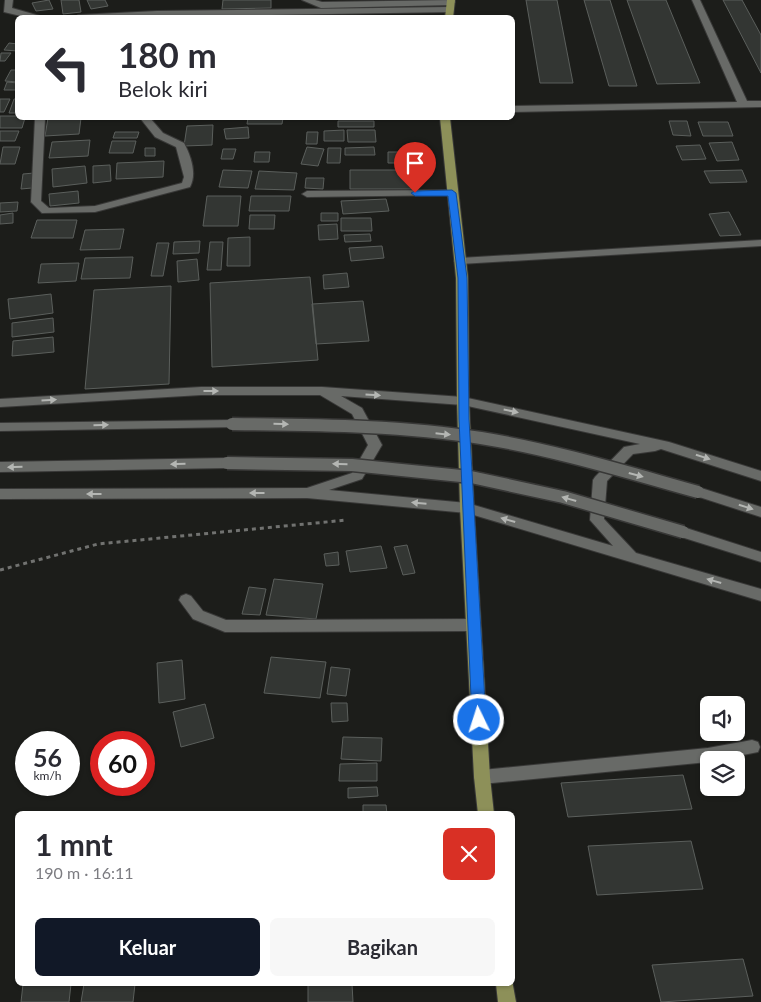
<!DOCTYPE html>
<html lang="id">
<meta charset="utf-8">
<style>
:root{--surface:#fff;--page:#f7f7f7;--text:#2b2b33;--muted:#7c7c81;--accent:#111827}
body{margin:0;font-family:Lato,sans-serif;background:var(--page);color:var(--text);height:100vh;display:flex;flex-direction:column;font-size:19px;white-space:nowrap}
*{box-sizing:border-box;margin:0}
p{font-size:16px;color:var(--muted)}
.icon{flex:none;width:28px;height:28px;fill:none;stroke:currentColor;stroke-width:2;stroke-linecap:round;stroke-linejoin:round}
.map{position:relative;flex:1;overflow:hidden}
.drawer{position:absolute;left:15px;top:811px;width:500px;height:175px;display:flex;flex-direction:column;background:var(--surface);border-radius:8px;box-shadow:0 1px 4px #0004}
.drawer>*{flex:none}
.top-card{position:absolute;left:15px;top:15px;width:500px;height:105px;border-radius:8px;box-shadow:0 1px 4px #0004;background:#fff;color:var(--text);overflow:hidden}
.controls{position:absolute;left:700px;top:696px;display:grid;gap:10px}
.controls a{display:grid;place-items:center;width:45px;height:45px;border-radius:8px;background:var(--surface);box-shadow:0 1px 4px #0004;font-size:25px}
.speed{position:absolute;left:15px;top:731px;display:flex;gap:10px;font-size:25px;font-weight:700;text-align:center}
.speed>*{display:grid;place-content:center;width:65px;height:65px;border-radius:50%;background:var(--surface);box-shadow:0 1px 4px #0004;line-height:1}
.speed small{font-size:12px;font-weight:400}
.speed .limit{border:8px solid #d22;background:#fff;color:#111}
.pin{position:absolute;display:grid;place-items:center;width:42px;height:42px;color:#fff;margin:-51px -21px;border-radius:50% 50% 50% 0;rotate:-45deg;box-shadow:0 0 5px #0007}
.pin .icon{rotate:45deg}
.me{position:absolute;width:55px;margin:-28px;rotate:356deg;stroke-linejoin:round;filter:drop-shadow(0 0 4px #0008)}
.turn{display:flex;align-items:center;gap:18px;height:105px;padding:0 20px;font-size:22px}
.turn .icon{width:65px;height:65px;stroke-width:2.5}
.turn b{display:block;font-size:35px;line-height:42px}
.round{display:grid;place-items:center;flex:none;width:52px;height:52px;border-radius:8px;background:var(--page)}
.head{display:flex;align-items:center;justify-content:space-between;height:85px;padding:0 20px}
h1{font-size:30px;font-weight:700;line-height:38px}
.action{display:flex;gap:10px;margin-top:auto;padding:10px 20px}
.action a{flex:1;height:58px;border-radius:8px;background:var(--accent);color:#fff;font-size:20px;font-weight:700;line-height:58px;text-align:center}
.action a+a{background:var(--page);color:var(--text)}
.map>svg:first-child{display:block}
.building{fill:#333633;stroke:#5b5f5c}
.lines{fill:none;stroke-linecap:round;stroke-linejoin:round}
.service-casing{stroke:#383837;stroke-width:2}
.minor-casing{stroke:#383837;stroke-width:2}
.secondary-casing{stroke:#383837;stroke-width:2}
.primary-casing{stroke:#383837;stroke-width:2}
.path{stroke:#717270;stroke-width:3;stroke-dasharray:4 4;stroke-linecap:butt}
.service{fill:#686a67;fill-rule:evenodd}
.minor{fill:#686a67;fill-rule:evenodd}
.secondary{fill:#686a67;fill-rule:evenodd}
.primary{fill:#8d9059;fill-rule:evenodd}
.secondary-bridge-casing{stroke:#383837;stroke-width:15;stroke-linecap:butt}
.secondary-bridge{stroke:#686a67;stroke-width:12}
.oneway{fill:#b4b6b3}
.route{fill:#1a73e8;stroke:#114b97}
</style>
<div class="map">
<svg width="761" height="1002" viewBox="0 0 761 1002">
<rect width="100%" height="100%" fill="#1c1d1a"/>
<path class="building" d="M49,0L53,9L36,11L32,3Z
M61,0H79L81,12L63,14Z
M87,0H105L108,6L91,9Z
M223,0H271V8L222,9Z
M526,0H557L573,83H540Z
M584,0H610L637,86H609Z
M627,0H666L700,83L657,84Z
M723,0H742L761,35V73Z
M9,43L18,44V51L4,50Z
M1,53H11L5,61H0Z
M11,70H18V82L5,81Z
M7,82L18,83V90H4Z
M0,99H10L4,112H0Z
M14,99H18V113H9Z
M0,116H18V118H25L22,128H0Z
M48,118H81L79,134L45,136Z
M248,118H283L282,124H247Z
M338,121H374V127H338Z
M669,121H687L691,136L673,135Z
M698,122H728L733,136H703Z
M213,125L212,145L184,146L187,126Z
M248,127L249,138L226,139L224,129Z
M344,130V141H324V131Z
M347,130H375L376,142H348Z
M0,131H19L15,141H0Z
M115,132H139L137,138H113Z
M307,132H318L317,144H306Z
M90,140L88,156L49,158L52,142Z
M112,141H136L133,153H109Z
M732,142L739,160L717,161L709,143Z
M700,145L706,159L682,160L676,146Z
M3,147H20L15,164H0Z
M307,147L324,149L318,166L301,164Z
M374,147L375,155H345V148Z
M145,148H155V156H145Z
M328,148H341L340,163H327Z
M223,149H236L233,159H221Z
M255,152H270L269,162H254Z
M388,152H414V163H388Z
M164,161L163,177L116,179L117,163Z
M110,165L111,181L93,183V166Z
M85,166L87,183L53,187L52,169Z
M223,170L252,171L248,188L219,187Z
M350,170H413V189H350Z
M742,170L747,182L710,183L704,171Z
M259,171L297,173L294,190L255,189Z
M34,173L32,188L21,189L23,174Z
M306,178H324L323,189L305,188Z
M78,191L79,203L50,206L49,194Z
M207,196H241L238,226H203Z
M251,196H291L289,211H249Z
M386,199L389,211L343,214L341,201Z
M18,202L17,211L0,212V203Z
M729,212L741,235L720,236L709,214Z
M13,213V223L0,224V215Z
M321,213H338V221H321Z
M250,215H275L274,229H249Z
M341,218H371L372,231H341Z
M37,220H77L73,238H31Z
M337,224L338,239L319,240L318,225Z
M124,229L120,249L80,250L85,230Z
M370,234L371,241L345,242L344,235Z
M250,237V266H227L228,238Z
M200,241L199,253L173,254L174,242Z
M210,242H223L221,270H207Z
M157,243H169L163,276H151Z
M382,246L384,258L351,261L349,248Z
M133,257L130,278L81,279L85,258Z
M197,259L199,280L178,282L177,261Z
M79,263L76,281L38,283L41,264Z
M347,273L349,287L324,289L323,275Z
M310,277L318,360L212,367L210,283Z
M171,286L169,384L85,389L94,290Z
M51,294L53,313L10,319L8,299Z
M363,301L369,341L316,344L312,304Z
M53,318L54,332L12,337V323Z
M53,337L54,352L12,356L13,341Z
M407,545L415,573L403,575L394,547Z
M381,546L387,568L350,572L346,551Z
M338,552L339,565L326,566L324,554Z
M274,579L323,584L316,619L266,615Z
M249,587L266,589L260,615L242,614Z
M271,657L326,662L320,698L264,693Z
M182,660L185,699L159,703L157,663Z
M331,667L350,669L346,696L327,694Z
M331,703H347L348,721L332,722Z
M205,704L214,738L181,747L173,712Z
M343,737L382,738L381,761L341,759Z
M377,763V781H339L340,764Z
M683,775L692,809L568,817L561,783Z
M377,787L378,796L348,798V788Z
M363,805H386L387,814H363Z
M691,841L703,889L597,895L588,846Z
M743,959L753,996L661,1002L652,965Z
M23,984H71L69,1002H21Z
M84,984H135L133,1002H81Z
M308,984H352L353,1002H308Z"/>
<g class="lines">
<defs>
<path id="service" d="M302,0H315L322,2L453,0L455,2L451,5L321,8Z
M692,0H700L747,101H761V107L512,112V106L737,102Z
M452,190L456,191L457,193L456,195L307,197L302,194L307,191Z
M761,240V246L460,264L454,261L460,258Z"/>
<path id="minor" d="M5,0H13L12,8L47,18H29L4,12Z
M449,7L452,8V12L74,18L78,15L157,11Z
M35,118H45L41,201L49,208L95,206L182,183L184,177L176,147L155,137L140,118H150L163,133L184,143C191,156 197,174 190,187L95,212L42,213L31,202Z
M186,594L191,596L203,611L226,620L473,619L478,621L481,625L478,629L473,631L225,632L193,619L179,600L181,596Z
M752,740L758,742L760,747L758,752L718,760H709L708,762L482,784L476,782L474,777L476,772L482,770L708,748Z"/>
<path id="secondary" d="M201,387H322L463,397L669,442L761,471V481L661,449L655,451L633,454L607,481L604,519L636,553L761,589V601L467,513L307,498L0,499V489L307,488L352,473L368,445L352,414L320,395H201L0,407V399ZM341,396L463,405L640,444L624,447L595,477L593,480L590,520L613,546L467,503L329,490L362,479L382,445L362,408Z
M232,420L238,424L237,427L0,431V423Z
M227,458L232,460L234,463L232,466L227,468L0,472V462Z
M698,487L761,507V517L693,495L691,492L693,489Z
M683,527L761,552V562L678,536L676,532L678,528Z"/>
<path id="primary" d="M447,0H455L453,18H445Z
M440,118H450L468,278L469,401L474,508L490,777L494,814H478L474,777L460,508L457,401L456,278Z
M512,980L516,1002H498L496,984H512Z"/>
</defs>
<use href="#service" class="service-casing"/>
<use href="#minor" class="minor-casing"/>
<use href="#secondary" class="secondary-casing"/>
<use href="#primary" class="primary-casing"/>
<path class="path" d="M0,570L98,544L347,520"/>
<use href="#service" class="service"/>
<use href="#minor" class="minor"/>
<use href="#secondary" class="secondary"/>
<use href="#primary" class="primary"/>
<defs>
<path id="secondary-bridge" d="M232,424C315,425 399,425 481,438C555,450 626,472 698,492
M227,463L352,465L471,477L563,497L683,532"/>
</defs>
<use href="#secondary-bridge" class="secondary-bridge-casing"/>
<use href="#secondary-bridge" class="secondary-bridge"/>
</g>
<defs><path id="oneway-solid" d="M-6-.8H1V-3.2L6.5 0L1 3.2V.8H-6Z" transform="scale(1.25)"/></defs>
<g class="oneway">
<use href="#oneway-solid" transform="translate(211 391)"/>
<use href="#oneway-solid" transform="translate(373 395) rotate(4)"/>
<use href="#oneway-solid" transform="translate(49 400) rotate(-3)"/>
<use href="#oneway-solid" transform="translate(511 411) rotate(12)"/>
<use href="#oneway-solid" transform="translate(281 424) rotate(1)"/>
<use href="#oneway-solid" transform="translate(101 425) rotate(-1)"/>
<use href="#oneway-solid" transform="translate(443 434) rotate(6)"/>
<use href="#oneway-solid" transform="translate(703 457) rotate(18)"/>
<use href="#oneway-solid" transform="translate(178 464) rotate(179)"/>
<use href="#oneway-solid" transform="translate(340 464) rotate(-179)"/>
<use href="#oneway-solid" transform="translate(15 467) rotate(179)"/>
<use href="#oneway-solid" transform="translate(636 475) rotate(15)"/>
<use href="#oneway-solid" transform="translate(257 493) rotate(180)"/>
<use href="#oneway-solid" transform="translate(94 494) rotate(180)"/>
<use href="#oneway-solid" transform="translate(569 499) rotate(-164)"/>
<use href="#oneway-solid" transform="translate(419 503) rotate(-175)"/>
<use href="#oneway-solid" transform="translate(746 507) rotate(17)"/>
<use href="#oneway-solid" transform="translate(508 520) rotate(-164)"/>
<use href="#oneway-solid" transform="translate(714 581) rotate(-164)"/>
</g>
<path class="route" d="M452,190L456,193L467,278L469,419L486,720L484,724L479,726L474,724L472,720L459,419L458,278L448,196H415L411,193L415,191Z"/>
</svg>
<div class="controls">
<a><svg class="icon" aria-label="sound" viewBox="0 0 24 24"><path d="M4 9h4l5-4v14l-5-4H4zM17 9q2 3 0 6"/></svg></a>
<a><svg class="icon" aria-label="layers" viewBox="0 0 24 24"><path d="M12 4l9 5-9 5-9-5zM3 14l9 5 9-5"/></svg></a>
</div>
<div class="speed"><div>56<small>km/h</small></div><div class="limit">60</div></div>
<div class="pin" style="left:415px;top:193px;background:#d93025"><svg class="icon" aria-label="arrive" viewBox="0 0 24 24"><path d="M6 21V4h12l-3 4 3 4H6"/></svg></div>
<svg class="me" style="left:479px;top:720px" viewBox="-20 -20 40 40"><circle r="17" fill="#1a73e8" stroke="#fff" stroke-width="3"/><path d="M0-11L8 9 0 5-8 9z" fill="#fff"/></svg>
<div class="top-card">
<div class="turn"><svg class="icon" aria-label="left" viewBox="0 0 24 24"><path d="M17 20v-9H6M10 6l-5 5 5 5"/></svg><div><b>180 m</b>Belok kiri</div></div>
</div>
<section class="drawer">
<div class="head"><div><h1>1 mnt</h1><p>190 m · 16:11</p></div><a class="round" style="background:#d93025;color:#fff"><svg class="icon" aria-label="close" viewBox="0 0 24 24"><path d="M6 6l12 12M18 6L6 18"/></svg></a></div>
<div class="action"><a>Keluar</a><a>Bagikan</a></div>
</section>
</div>
